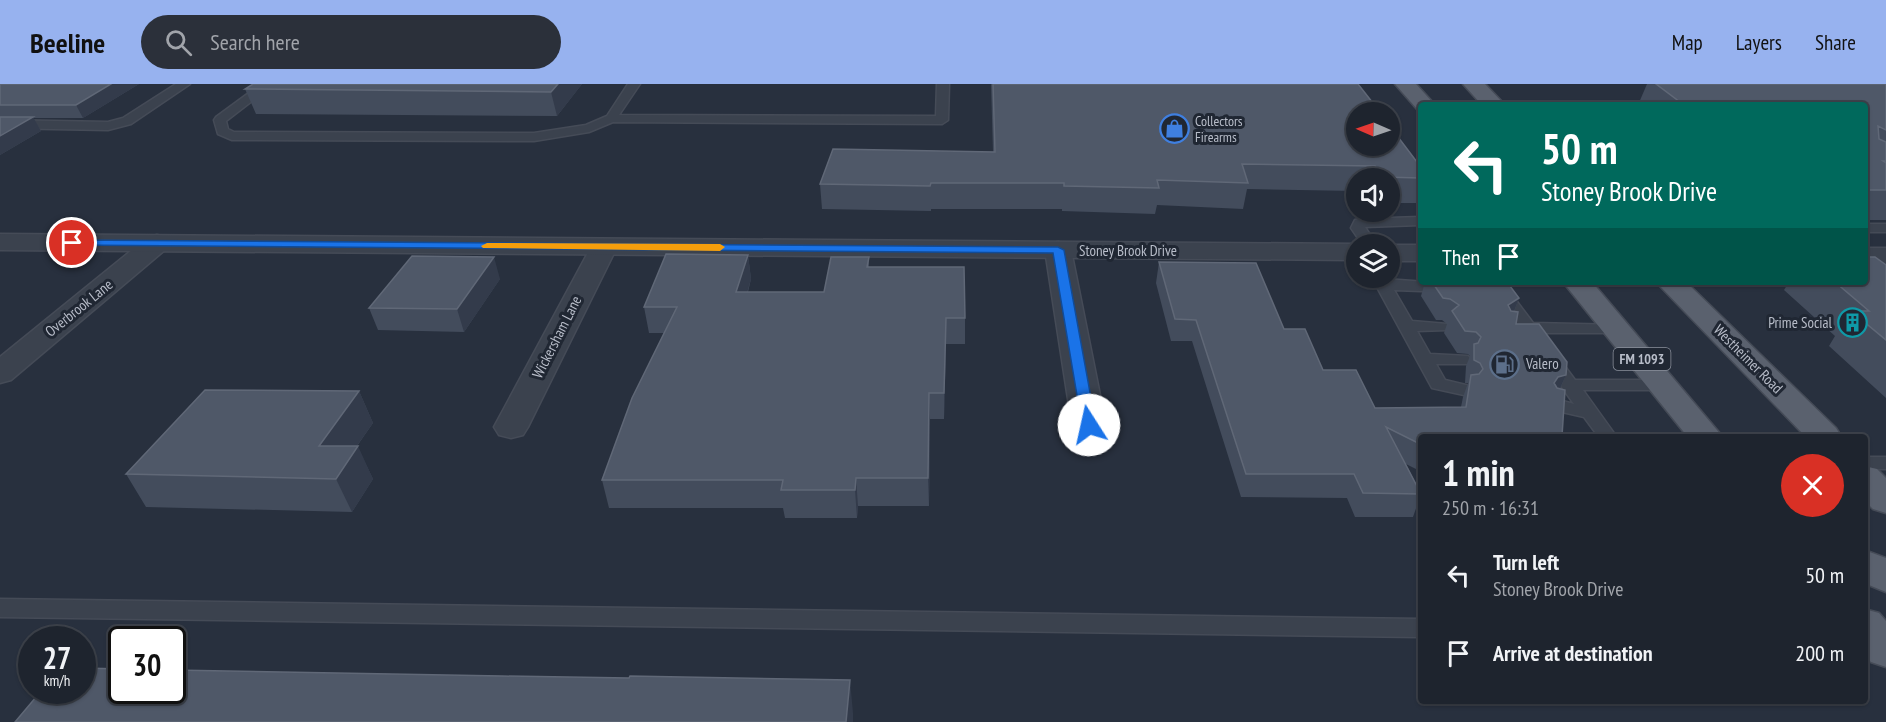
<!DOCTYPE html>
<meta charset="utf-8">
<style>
:root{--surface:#1e242e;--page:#2b303a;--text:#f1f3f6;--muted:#a1a4aa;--line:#3c414a;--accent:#97b2ef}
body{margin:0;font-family:"PT Sans Narrow",sans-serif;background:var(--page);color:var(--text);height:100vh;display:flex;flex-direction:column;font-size:22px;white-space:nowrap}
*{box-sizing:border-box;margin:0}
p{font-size:20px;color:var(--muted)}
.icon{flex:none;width:33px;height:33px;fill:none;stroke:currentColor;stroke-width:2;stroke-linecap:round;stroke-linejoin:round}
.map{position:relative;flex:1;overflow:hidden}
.panel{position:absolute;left:1418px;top:350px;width:450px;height:270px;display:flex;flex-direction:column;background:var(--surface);border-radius:6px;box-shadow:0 2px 4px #0004,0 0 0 2px var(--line)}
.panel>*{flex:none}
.guide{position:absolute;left:1418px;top:18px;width:450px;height:183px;border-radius:6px;box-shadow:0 2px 4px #0004,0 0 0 2px var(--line);background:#00695c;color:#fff;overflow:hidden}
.needle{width:39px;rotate:272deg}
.controls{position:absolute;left:1346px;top:18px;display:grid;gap:12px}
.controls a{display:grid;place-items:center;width:54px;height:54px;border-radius:50%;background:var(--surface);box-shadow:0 2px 4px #0004,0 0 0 2px var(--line);font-size:30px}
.speed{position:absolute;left:18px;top:542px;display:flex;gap:12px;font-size:30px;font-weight:700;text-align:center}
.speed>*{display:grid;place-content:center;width:78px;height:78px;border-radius:50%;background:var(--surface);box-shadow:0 2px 4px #0004,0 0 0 2px var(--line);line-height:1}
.speed small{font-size:15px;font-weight:400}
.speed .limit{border:3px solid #111;border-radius:9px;background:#fff;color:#111}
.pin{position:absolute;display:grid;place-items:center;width:51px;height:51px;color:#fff;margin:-26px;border:3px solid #fff;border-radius:50%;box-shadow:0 2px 6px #0007}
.me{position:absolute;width:66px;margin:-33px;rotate:350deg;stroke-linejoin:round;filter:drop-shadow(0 0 4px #0008)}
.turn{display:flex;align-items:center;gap:21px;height:126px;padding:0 24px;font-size:27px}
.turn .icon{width:78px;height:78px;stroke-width:2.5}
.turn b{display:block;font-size:42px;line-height:51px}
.then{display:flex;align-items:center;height:57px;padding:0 24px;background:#0003;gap:12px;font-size:22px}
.round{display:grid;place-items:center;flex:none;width:63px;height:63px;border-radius:32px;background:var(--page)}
.head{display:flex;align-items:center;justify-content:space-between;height:102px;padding:0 24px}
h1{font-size:36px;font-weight:700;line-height:45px}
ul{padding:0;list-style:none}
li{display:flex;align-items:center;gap:18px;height:78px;padding:0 24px}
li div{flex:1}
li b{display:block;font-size:22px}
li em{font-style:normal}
header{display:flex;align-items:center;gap:36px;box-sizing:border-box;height:84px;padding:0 30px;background:var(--accent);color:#111}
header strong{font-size:28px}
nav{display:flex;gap:33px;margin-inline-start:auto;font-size:21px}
.search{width:420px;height:54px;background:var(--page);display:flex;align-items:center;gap:15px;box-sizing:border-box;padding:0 21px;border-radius:33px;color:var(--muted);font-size:22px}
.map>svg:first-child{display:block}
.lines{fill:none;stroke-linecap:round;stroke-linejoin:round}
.service-casing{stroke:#454b57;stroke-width:3}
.minor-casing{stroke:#454b57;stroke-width:3}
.tertiary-casing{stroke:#454b57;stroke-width:3}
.primary-casing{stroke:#454b57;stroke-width:3}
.service{fill:#3b424e;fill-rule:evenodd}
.minor{fill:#3b424e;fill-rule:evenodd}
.tertiary{fill:#3b424e;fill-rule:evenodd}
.primary{fill:#5a616e;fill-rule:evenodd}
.wall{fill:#434c5c}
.shaded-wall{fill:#333b4b}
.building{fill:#4f5868;stroke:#606877;stroke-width:1.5}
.route{fill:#1a73e8;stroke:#114b97;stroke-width:1.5}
.slow{fill:#f59e0b}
.labels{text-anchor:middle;stroke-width:6;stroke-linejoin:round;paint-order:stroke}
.far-poi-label{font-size:14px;fill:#b8bdc9;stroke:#202733;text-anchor:start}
.shield{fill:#202733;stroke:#8a909c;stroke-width:1.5}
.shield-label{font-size:14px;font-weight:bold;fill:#b8bdc9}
.street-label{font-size:15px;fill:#b8bdc9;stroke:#202733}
.poi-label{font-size:15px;fill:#b8bdc9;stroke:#202733;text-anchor:end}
</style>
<header>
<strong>Beeline</strong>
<div class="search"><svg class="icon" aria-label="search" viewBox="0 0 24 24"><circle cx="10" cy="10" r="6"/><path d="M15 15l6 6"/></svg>Search here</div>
<nav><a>Map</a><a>Layers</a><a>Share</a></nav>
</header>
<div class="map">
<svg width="1886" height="638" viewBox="0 0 1886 638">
<rect width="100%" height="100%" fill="#28303e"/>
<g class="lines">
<defs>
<path id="service" d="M176,0H190L131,40L108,46L0,44V36L108,38L123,34Z
M261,0H274L226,37L228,45L234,48L534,49L586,41L607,32L628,0H640L619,31L936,32L937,0H949L948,36L942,40L613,38L589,48L534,57L232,56L218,50L214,36L216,33Z
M1420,133V141L1365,143L1376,160H1362L1351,144L1355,136L1360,135Z
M1864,140H1886V148H1864Z
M1372,194L1453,200L1456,203L1453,206L1448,208L1394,206L1412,237L1447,240L1449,243L1447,246L1417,247L1430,270L1468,272L1471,276L1468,280H1436L1445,296L1470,302L1473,306L1470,310L1464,311L1432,304Z
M1499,204L1509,207L1533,239L1621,241L1623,244L1621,247L1615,249H1540L1575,296H1665L1671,297L1674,301L1671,305L1665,306H1583L1616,352H1598L1584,333L1549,325L1546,321L1549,317L1555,315L1574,320L1523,249L1515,247L1513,244L1517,240L1497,213L1491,209Z
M1864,373H1886V385H1864Z
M0,515L1420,535V553L0,533Z"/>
<path id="minor" d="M157,151L166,153L170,159L166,165L11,296L0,299V273L148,153Z
M604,155L613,157L617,163L528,343L523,351L511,354L499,351L494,343L591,163L595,157Z
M1058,158L1068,160L1071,166L1106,341L1101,349L1089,352L1077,349L1072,341L1045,166L1048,160Z"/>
<path id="tertiary" d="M0,150L1356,160H1358H1356V176L0,166Z
M1389,161H1420V177H1389Z
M1864,164H1886V180H1864Z"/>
<path id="primary" d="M1395,0H1416L1435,21H1420V26L1417,25Z
M1463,0H1485L1505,21H1482Z
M1563,198H1592L1722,352H1687Z
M1656,198H1686L1836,344L1841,352H1805Z
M1864,382L1877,385L1886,394V429L1873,425L1864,416Z
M1864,466L1886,474V508L1864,499Z
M1864,525L1879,529L1886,537V583L1871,578L1864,571Z"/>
</defs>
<use href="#service" class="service-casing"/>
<use href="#minor" class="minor-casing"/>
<use href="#tertiary" class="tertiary-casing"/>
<use href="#primary" class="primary-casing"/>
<use href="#service" class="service"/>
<use href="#minor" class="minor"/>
<use href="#tertiary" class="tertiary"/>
<use href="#primary" class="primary"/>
</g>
<path class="wall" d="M0,0H139L83,34H33L41,47L0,71Z
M582,0L557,32L256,30L245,5Z
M991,0H1358L1420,82V119H1389V94H1356V107L1247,105L1243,125L1157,121L1155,130L1062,127V125H931V127L822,125L820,100L993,68Z
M1647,0H1886V136H1864V21H1638Z
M748,171L751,195L748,208H824L869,173V183L965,234V260H946L944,335H930L929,422H858L857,434H785L783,424H609L602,396L664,249H649L644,223Z
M1159,178L1284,245L1323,286L1375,324L1461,323L1463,313L1468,299H1465L1466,282L1470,272L1468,270L1457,269L1444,249L1447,240L1442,236H1436L1421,212L1425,198H1507L1519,214L1514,228L1516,240L1566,291L1560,305L1420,352V387L1406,380L1420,408V413L1413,433H1355L1347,414L1241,413L1192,257H1171L1156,199Z
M1886,181V314L1829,262L1835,252L1784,206L1789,198H1864Z
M500,195L464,248L378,246L369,224Z
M359,307L373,339L357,362L373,395L352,428L146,423L126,390Z"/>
<path class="shaded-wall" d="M111,0H139L83,34L76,21Z
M558,0H582L557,32L551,8Z
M33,33L41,47L0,71V52Z
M748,171L751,195L740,233L736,208Z
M494,173L500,195L464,248L457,225Z
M1519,214L1511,235L1508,221Z
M946,234V260L944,335V309Z
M1566,291L1556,313L1554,299L1558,293Z
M359,307L373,339L334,394L319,362Z
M929,309L930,335L929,422L928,394Z
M358,362L373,395L352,428L336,395Z
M856,394L858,422L857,434L855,406Z
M850,596L853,629V638H846Z"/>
<path class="building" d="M0,0H111L76,21H0Z
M253,0H558L551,8L245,5Z
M993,0H1358L1380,28H1356V62H1389V41L1420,82V94L1383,93L1375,82L1242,80L1248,99L1157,96L1159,104L1064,102V99H931L930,102L820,100L833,65L995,68Z
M1656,0H1886V46L1878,42L1879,55L1886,58V77H1883L1886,79V106H1864V21H1684Z
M0,33H33L0,52Z
M666,170L748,171L736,208H824L831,173H869L867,183H964L965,234H946L944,309H929L928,394H856L855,406H781L783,396H602L632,314L677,223H644Z
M412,172L494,173L457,225L369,224Z
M1864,173H1875L1886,181V256L1851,227H1869L1835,198H1864Z
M1159,178L1256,179L1284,245H1305L1323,286H1356L1375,324L1466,323L1471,291L1479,290L1483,285L1480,279L1474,276V260L1478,259L1481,253L1476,248L1465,247L1452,227L1459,221L1450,215L1443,214L1432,198H1507L1519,214L1508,221L1511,227L1518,228L1516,240H1539L1567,278L1566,291L1558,293L1554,299L1557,304L1565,306L1562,352H1420V360L1386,343L1420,408V410L1363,409L1354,390H1246L1196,236L1175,235Z
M205,306L359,307L319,362H358L336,395L126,390Z
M82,584L122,585V606H172V586L502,592L629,594L630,592L850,596L846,638H15L42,606H82Z"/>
<path class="route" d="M72,156L1058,163L1064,166L1096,341L1089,345L1082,341L1053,169L68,161V157Z"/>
<path class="slow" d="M487,159L720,160L725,163L720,167L483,164L481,162Z"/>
<defs>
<symbol id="shop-ring" viewBox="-11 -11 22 22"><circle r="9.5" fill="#202733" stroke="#3f7fe0" stroke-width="1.5"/><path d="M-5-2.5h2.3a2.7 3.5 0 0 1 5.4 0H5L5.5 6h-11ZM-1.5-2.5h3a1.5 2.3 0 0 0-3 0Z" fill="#3f7fe0"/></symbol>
<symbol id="building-ring" viewBox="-11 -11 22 22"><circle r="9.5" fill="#202733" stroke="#0f9aa8" stroke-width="1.5"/><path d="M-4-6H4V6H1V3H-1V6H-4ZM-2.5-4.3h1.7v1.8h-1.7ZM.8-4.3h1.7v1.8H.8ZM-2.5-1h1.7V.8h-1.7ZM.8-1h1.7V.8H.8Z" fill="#0f9aa8"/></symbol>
<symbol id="fuel-ring" viewBox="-11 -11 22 22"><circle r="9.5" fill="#202733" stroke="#5c6f8a" stroke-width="1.5"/><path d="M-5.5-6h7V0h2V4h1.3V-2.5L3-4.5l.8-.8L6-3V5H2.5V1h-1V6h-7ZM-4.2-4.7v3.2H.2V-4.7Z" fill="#5c6f8a"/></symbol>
</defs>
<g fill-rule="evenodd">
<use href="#shop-ring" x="1158" y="28" width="33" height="33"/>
<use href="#building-ring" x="1836" y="222" width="33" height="33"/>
<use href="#fuel-ring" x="1488" y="264" width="33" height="33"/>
</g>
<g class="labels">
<g class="far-poi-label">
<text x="1195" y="42">Collectors<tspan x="1195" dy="16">Firearms</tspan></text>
</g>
<rect class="shield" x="1613.5" y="264" width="57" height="22" rx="4.5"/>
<g class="shield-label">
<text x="1642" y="280">FM 1093</text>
</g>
<g class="street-label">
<text x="1128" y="172">Stoney Brook Drive</text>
<text transform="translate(79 224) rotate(-39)" y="5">Overbrook Lane</text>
<text transform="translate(557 253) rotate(-63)" y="5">Wickersham Lane</text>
<text transform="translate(1748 275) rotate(45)" y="5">Westheimer Road</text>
</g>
<g class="poi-label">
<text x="1832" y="244">Prime Social</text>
<text x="1526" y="285" text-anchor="start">Valero</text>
</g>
</g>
</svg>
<div class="controls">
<a><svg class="needle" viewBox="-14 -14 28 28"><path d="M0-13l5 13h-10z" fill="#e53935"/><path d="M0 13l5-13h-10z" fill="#a1a4aa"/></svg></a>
<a><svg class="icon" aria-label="sound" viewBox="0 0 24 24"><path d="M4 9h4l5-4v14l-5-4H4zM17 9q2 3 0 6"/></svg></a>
<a><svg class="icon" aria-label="layers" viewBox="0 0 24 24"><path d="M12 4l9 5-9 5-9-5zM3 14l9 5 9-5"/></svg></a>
</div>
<div class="speed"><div>27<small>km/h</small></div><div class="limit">30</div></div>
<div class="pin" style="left:72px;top:159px;background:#d93025"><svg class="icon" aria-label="arrive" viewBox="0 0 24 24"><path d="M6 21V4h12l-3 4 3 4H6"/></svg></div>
<svg class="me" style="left:1089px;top:341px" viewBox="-20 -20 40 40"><circle r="19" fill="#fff"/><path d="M0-13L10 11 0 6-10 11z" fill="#1a73e8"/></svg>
<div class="guide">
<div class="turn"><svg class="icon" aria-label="left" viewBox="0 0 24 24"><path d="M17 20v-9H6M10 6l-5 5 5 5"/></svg><div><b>50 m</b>Stoney Brook Drive</div></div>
<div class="then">Then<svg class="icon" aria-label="arrive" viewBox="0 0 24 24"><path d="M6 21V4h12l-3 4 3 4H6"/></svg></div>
</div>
<section class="panel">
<div class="head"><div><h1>1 min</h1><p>250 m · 16:31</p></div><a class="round" style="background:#d93025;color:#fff"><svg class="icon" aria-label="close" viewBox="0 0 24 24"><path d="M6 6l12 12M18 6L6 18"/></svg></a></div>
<ul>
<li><svg class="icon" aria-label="left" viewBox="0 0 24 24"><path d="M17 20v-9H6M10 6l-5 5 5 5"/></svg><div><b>Turn left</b><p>Stoney Brook Drive</p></div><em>50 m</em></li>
<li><svg class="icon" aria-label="arrive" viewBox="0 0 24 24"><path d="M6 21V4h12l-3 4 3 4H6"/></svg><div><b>Arrive at destination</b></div><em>200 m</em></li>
</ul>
</section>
</div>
